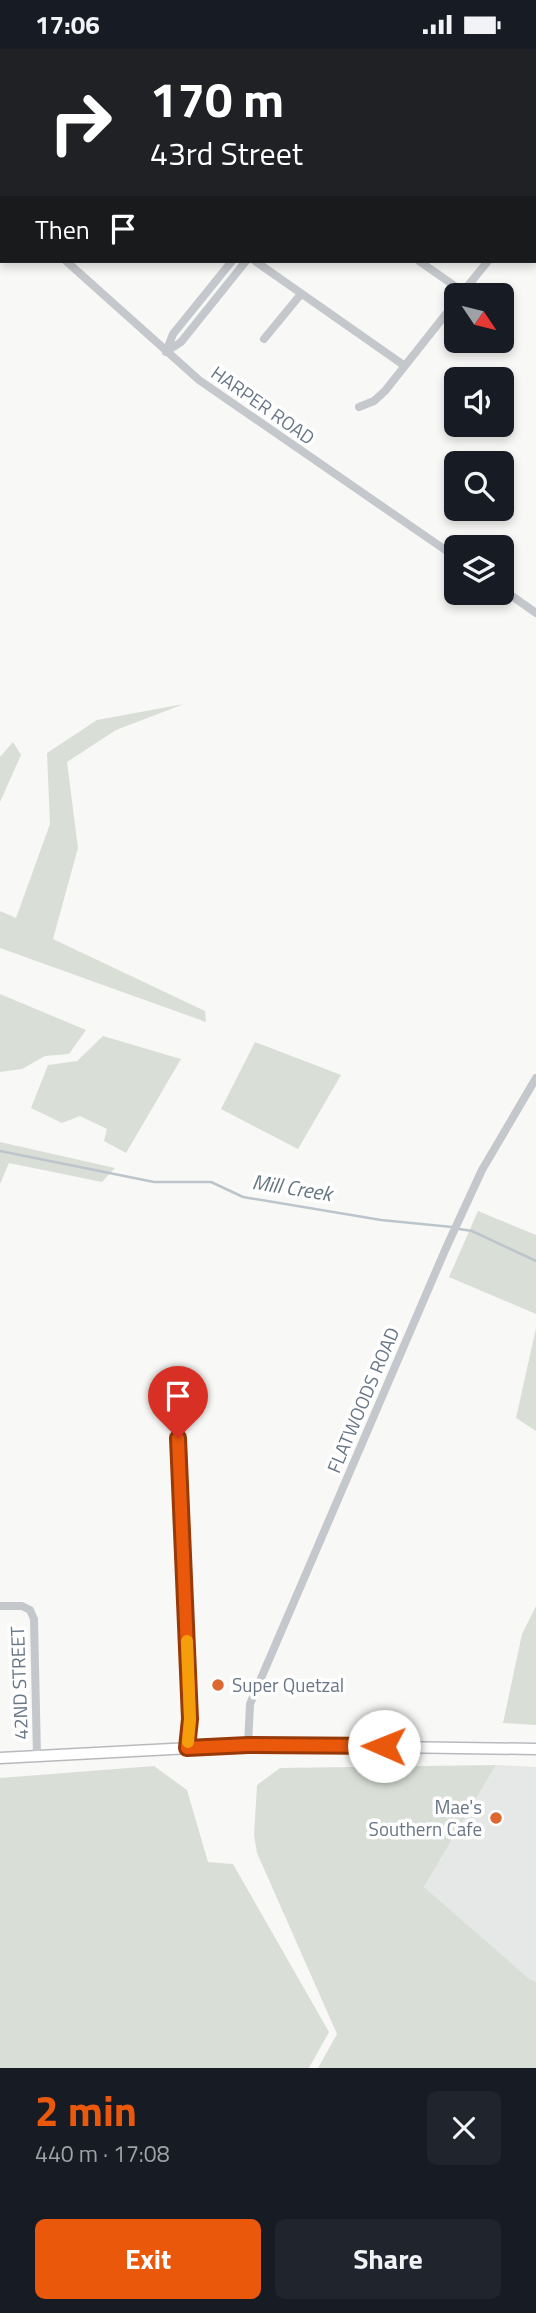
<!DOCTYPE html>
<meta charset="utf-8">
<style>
:root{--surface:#171b24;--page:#20242c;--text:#f1f3f6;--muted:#9ea1a6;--accent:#ea580c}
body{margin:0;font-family:"Titillium Web",sans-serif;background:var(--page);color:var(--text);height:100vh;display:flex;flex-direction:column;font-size:26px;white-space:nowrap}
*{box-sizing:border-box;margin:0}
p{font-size:23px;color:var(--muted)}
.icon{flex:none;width:38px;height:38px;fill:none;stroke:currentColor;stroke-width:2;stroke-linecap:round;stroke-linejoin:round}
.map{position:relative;height:2019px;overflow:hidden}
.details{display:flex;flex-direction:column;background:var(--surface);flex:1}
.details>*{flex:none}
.banner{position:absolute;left:0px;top:0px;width:537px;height:214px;box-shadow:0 4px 10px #0003;background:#202124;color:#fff;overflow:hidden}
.needle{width:46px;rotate:125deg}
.buttons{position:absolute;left:444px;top:234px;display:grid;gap:14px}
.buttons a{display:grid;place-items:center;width:70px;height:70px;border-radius:10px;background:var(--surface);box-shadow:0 4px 10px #0003;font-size:35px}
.pin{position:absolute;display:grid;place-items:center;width:60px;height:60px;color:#fff;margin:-72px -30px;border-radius:50% 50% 50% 0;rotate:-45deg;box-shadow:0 0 7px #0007}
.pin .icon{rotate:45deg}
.me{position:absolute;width:77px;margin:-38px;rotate:271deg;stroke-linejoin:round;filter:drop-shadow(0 0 5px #0008)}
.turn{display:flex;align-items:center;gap:24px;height:147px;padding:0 35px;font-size:32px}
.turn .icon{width:91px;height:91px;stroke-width:2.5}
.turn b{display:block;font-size:49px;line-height:60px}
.then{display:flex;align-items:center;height:66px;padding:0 35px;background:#0003;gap:14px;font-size:26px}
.round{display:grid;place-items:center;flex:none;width:74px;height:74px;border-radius:10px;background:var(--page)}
.head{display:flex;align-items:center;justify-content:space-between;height:119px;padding:0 35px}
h1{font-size:42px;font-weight:700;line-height:52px;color:var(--accent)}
.primary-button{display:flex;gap:14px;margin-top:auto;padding:14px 35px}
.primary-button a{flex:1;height:80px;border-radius:10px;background:var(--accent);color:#fff;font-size:28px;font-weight:700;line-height:80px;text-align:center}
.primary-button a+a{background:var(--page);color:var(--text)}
.status{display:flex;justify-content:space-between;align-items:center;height:49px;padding:0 35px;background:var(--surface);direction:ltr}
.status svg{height:19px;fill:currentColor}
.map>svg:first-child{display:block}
.built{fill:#e6e7e7}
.green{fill:#d9dfd7}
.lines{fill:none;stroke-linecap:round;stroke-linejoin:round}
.stream{stroke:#bcc5cb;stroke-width:2.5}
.highway-casing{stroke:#b7babd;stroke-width:13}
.minor{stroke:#c4c7cb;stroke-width:8}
.highway{stroke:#fff;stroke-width:10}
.route-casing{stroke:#983908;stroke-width:18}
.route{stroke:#ea580c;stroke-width:12}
.slow{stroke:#f59e0b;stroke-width:12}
.poi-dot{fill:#dd6731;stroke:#fff;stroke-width:2.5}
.labels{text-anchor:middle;stroke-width:7;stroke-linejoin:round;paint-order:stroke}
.street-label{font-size:19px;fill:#687686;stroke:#fff}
.poi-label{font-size:19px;fill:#687686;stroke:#fff;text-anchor:start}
.water-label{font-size:21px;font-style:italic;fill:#647781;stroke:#fff}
</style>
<div class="status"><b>17:06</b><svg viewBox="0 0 49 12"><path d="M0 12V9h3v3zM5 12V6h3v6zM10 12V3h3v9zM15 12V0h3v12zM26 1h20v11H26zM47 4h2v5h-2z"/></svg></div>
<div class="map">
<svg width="536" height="2019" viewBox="0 0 536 2019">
<rect width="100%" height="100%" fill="#f8f8f6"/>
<path class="built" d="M496,1716L536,1718V1933L529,1931L424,1838Z"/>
<path class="green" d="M184,655L116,681L67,713L78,799L53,890L205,962L206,973L0,899V862L16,869L50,775L47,704L97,671Z
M13,693L21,706L0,753V708Z
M0,945L86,981L69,1005L45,1007L22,1020L0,1023Z
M103,987L181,1010L126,1104L104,1092L107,1080L80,1067L62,1074L31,1059L48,1016L77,1012Z
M255,993L341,1026L298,1100L221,1060Z
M0,1092V1093L115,1119L102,1133L9,1114L0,1135Z
M478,1162L536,1186V1265L449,1228Z
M536,1279V1382L516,1369Z
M536,1557V1676L503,1674L522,1585Z
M496,1716L424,1838L529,1930L536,1933V2019H318L337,1985L257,1804L254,1786L257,1736L280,1719Z
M154,1717L187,1741L208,1813L233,1815L329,1983L309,2019H0V1729Z"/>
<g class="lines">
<path class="stream" d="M54,2L55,0
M0,79L2,76
M0,1102L154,1133H211L243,1148L381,1171L452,1178
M459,1180L472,1182L536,1212"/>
<defs>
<path id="highway" d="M0,1709L248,1696L536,1700"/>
</defs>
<use href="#highway" class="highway-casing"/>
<path class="minor" d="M363,0V2
M149,2L150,0
M272,2L289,0
M0,168L2,169
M66,212L199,331L457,509
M232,212L173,285L166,303L181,293L246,212
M255,212L405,317
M419,212L469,247
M462,244L488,212
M264,290L301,245
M359,358L374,352L385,342L457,251
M502,540L536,564
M178,1389L190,1670L187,1699
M0,1557H22L30,1561L34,1570L37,1707
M248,1696L250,1655L446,1199L482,1121L536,1029"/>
<use href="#highway" class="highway"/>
</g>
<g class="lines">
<defs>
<path id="route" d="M178,1389L190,1670L187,1699L248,1696L384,1697"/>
</defs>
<use href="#route" class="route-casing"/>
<use href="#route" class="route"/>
<path class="slow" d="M187,1592L190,1670L188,1693"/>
</g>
<g class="poi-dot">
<circle cx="218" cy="1636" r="7"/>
<circle cx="496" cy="1769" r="7"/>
</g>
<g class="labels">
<g class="street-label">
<text transform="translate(263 356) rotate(35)" y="7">HARPER ROAD</text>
<text transform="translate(363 1351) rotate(-67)" y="7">FLATWOODS ROAD</text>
<text transform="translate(19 1634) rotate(-92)" y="7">42ND STREET</text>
</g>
<g class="poi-label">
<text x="232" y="1643">Super Quetzal</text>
<text x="482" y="1765" text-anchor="end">Mae's<tspan x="482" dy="22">Southern Cafe</tspan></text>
</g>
<g class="water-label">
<text transform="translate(292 1139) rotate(9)" y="7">Mill Creek</text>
</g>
</g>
</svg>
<div class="buttons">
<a><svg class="needle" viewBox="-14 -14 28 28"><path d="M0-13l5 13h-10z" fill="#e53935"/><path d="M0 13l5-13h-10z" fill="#9ea1a6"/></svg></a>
<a><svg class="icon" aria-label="sound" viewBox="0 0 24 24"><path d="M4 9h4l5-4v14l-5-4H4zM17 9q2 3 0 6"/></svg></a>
<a><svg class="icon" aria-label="search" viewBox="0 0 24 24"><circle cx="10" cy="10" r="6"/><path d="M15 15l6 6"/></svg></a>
<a><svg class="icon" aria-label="layers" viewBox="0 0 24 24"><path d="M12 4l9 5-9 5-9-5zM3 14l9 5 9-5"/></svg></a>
</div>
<div class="pin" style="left:178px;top:1389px;background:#d93025"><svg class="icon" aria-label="arrive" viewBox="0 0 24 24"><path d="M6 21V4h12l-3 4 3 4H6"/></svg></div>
<svg class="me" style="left:384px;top:1697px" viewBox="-20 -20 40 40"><circle r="19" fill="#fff"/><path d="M0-13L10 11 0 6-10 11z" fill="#ea580c"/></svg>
<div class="banner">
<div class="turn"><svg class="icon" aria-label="right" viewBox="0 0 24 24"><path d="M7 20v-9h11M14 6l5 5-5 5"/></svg><div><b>170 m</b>43rd Street</div></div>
<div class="then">Then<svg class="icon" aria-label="arrive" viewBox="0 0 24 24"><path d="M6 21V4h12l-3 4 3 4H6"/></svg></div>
</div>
</div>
<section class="details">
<div class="head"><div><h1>2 min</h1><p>440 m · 17:08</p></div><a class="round"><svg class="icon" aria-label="close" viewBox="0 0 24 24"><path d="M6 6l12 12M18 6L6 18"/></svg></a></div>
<div class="primary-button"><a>Exit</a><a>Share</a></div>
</section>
